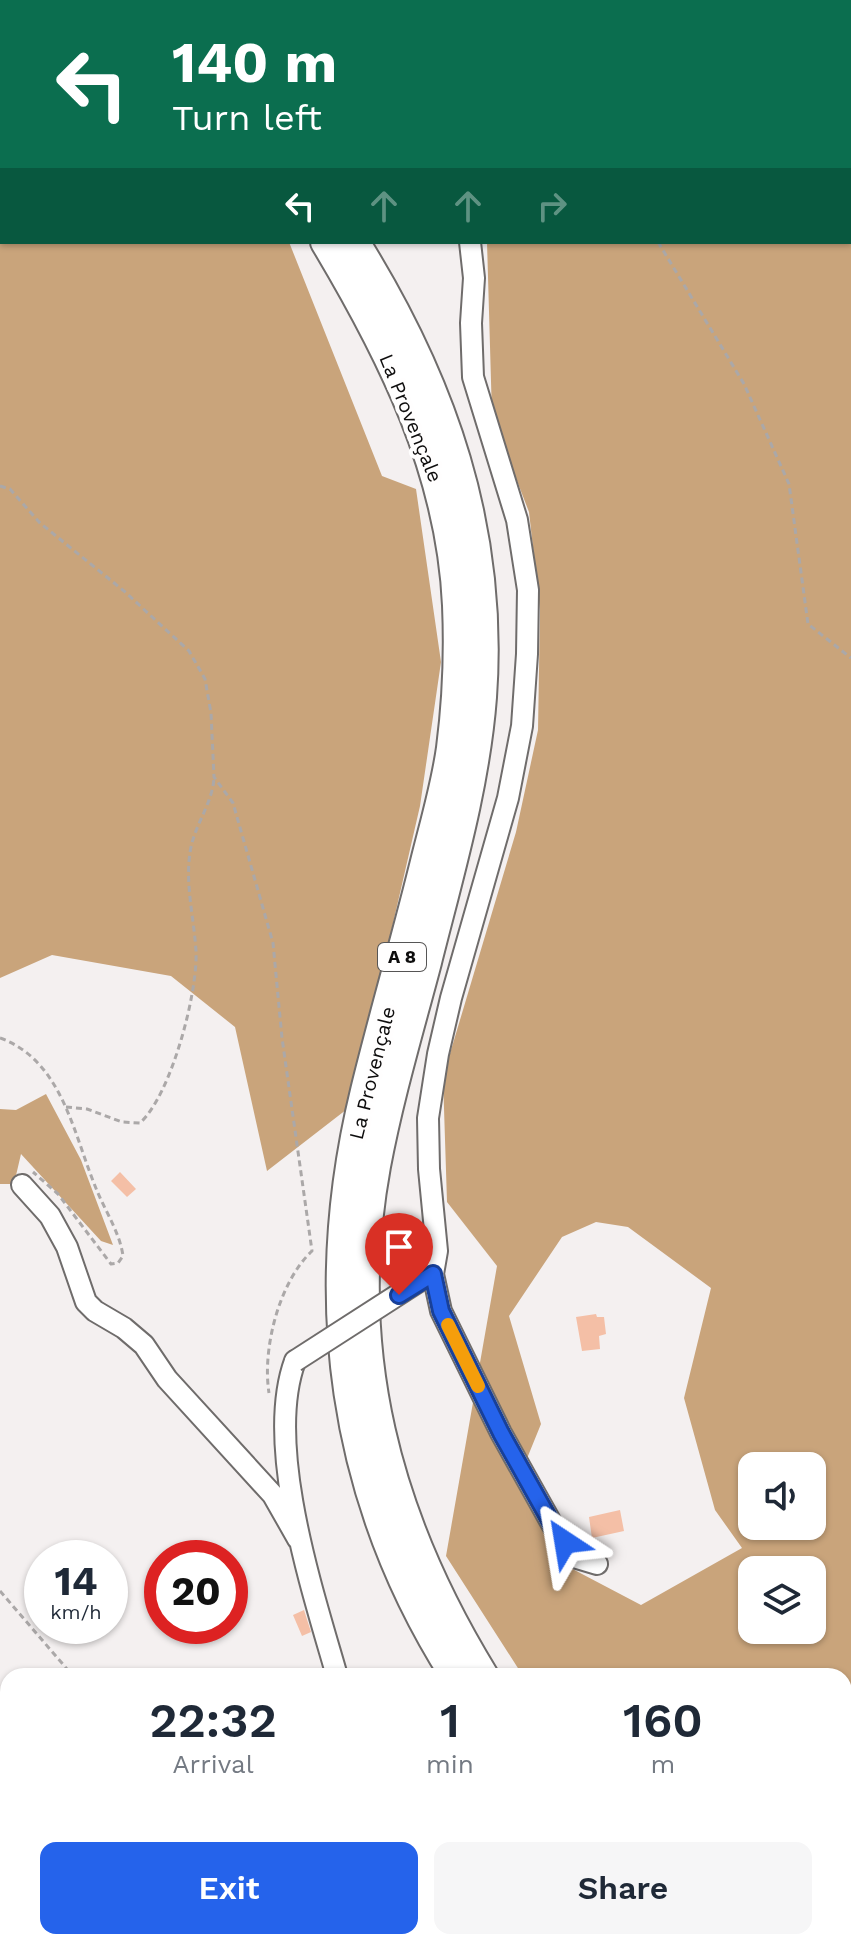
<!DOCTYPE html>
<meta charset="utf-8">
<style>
:root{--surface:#fff;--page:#f6f6f7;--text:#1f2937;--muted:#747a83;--accent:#2563eb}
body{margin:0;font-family:"Work Sans",sans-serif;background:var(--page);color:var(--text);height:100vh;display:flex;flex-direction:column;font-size:30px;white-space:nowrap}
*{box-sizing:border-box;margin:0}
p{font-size:26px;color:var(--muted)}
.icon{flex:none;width:44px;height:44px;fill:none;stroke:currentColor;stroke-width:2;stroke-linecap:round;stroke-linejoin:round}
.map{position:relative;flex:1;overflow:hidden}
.drawer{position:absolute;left:0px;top:1668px;width:852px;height:282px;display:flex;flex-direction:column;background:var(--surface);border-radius:24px 24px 0 0;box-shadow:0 2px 6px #0004}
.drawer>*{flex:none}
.hud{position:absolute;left:0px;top:0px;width:852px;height:244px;box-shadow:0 2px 6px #0004;background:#0b6e4f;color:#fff;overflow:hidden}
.controls{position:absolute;left:738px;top:1452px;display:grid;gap:16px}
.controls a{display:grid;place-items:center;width:88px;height:88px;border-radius:16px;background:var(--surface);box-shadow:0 2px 6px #0004;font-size:40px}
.speed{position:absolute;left:24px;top:1540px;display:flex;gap:16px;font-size:40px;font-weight:700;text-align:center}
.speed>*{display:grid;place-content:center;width:104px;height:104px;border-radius:50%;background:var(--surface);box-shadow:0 2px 6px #0004;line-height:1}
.speed small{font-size:20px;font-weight:400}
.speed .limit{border:12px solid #d22;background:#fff;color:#111}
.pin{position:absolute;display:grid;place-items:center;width:68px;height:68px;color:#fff;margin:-82px -34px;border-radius:50% 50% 50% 0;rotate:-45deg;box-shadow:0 0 8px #0007}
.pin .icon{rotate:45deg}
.me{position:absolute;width:88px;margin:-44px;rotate:327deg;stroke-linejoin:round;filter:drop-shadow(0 0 6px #0008)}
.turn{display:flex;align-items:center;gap:28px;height:168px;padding:0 40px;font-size:36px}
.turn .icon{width:104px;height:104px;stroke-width:2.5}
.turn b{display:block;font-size:56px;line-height:68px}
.lanes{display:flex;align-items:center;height:76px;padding:0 40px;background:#0003;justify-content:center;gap:40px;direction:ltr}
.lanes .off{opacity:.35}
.eta{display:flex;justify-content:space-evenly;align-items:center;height:136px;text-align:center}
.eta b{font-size:48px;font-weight:600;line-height:56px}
.cta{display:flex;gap:16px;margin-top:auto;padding:16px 40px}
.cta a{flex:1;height:92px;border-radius:16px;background:var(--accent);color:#fff;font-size:32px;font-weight:600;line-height:92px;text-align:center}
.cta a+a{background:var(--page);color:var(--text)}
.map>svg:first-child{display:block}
.forest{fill:#c9a47b;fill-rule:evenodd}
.building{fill:#f4bfa6}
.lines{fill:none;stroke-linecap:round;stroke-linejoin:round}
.minor-casing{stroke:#6f6c6b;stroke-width:24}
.highway-casing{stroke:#6f6c6b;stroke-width:32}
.path{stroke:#aba8a8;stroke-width:3;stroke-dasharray:6 4;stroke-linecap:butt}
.minor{stroke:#fff;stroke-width:20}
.highway{stroke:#fff;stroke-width:28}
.minor-bridge-casing{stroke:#6f6c6b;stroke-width:24;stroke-linecap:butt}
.minor-bridge{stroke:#fff;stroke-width:20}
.route-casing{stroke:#184099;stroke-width:20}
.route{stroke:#2563eb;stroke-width:14}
.slow{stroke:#f59e0b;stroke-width:14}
.labels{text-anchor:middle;stroke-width:8;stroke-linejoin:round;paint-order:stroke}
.shield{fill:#fffefe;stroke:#565555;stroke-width:2}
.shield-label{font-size:18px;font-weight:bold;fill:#0e0d0d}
.street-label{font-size:20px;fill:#0e0d0d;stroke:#fffefe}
</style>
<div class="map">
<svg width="851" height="1949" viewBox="0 0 851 1949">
<rect width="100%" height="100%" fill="#f4f0f0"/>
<path class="forest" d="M0,0L173,2H2V242H289L382,476L416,489L441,662L420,806L351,1106L267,1171L235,1027L171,976L52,955L0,978Z
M344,0H851V1949H724L718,1942H844V1676H523L446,1556L497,1266L447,1202L443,1077L516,832L538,730L540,610L529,512L492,416L487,242H850V2ZM596,1222L628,1227L711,1288L684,1398L715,1510L742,1548L641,1605L563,1564L517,1483L541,1424L509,1316L562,1237ZM752,1466H812V1526H752ZM752,1570H812V1630H752Z
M46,1094L81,1160L113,1245L101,1241L21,1154L14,1184H0V1109L16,1110Z
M0,1888L8,1898V1942H40L45,1949H0Z
M528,1942H622L627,1949H530Z"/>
<path class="building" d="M120,1172L136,1189L127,1197L111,1181Z
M596,1314L597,1317H604L606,1334L599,1336L600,1349L582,1351L576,1317Z
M620,1510L624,1531L592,1538L589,1517Z
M304,1610L311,1632L302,1636L293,1615Z"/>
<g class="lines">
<defs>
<path id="minor" d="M379,0V2
M470,242L474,278L471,323L473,377L517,520L528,590L527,654L522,726L508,798L451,998L438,1054L428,1118L429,1169L437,1251L433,1274L441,1311L501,1433L553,1526L577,1558L597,1564
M22,1185L50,1216L67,1247L86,1302L95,1311L124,1328L144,1345L167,1379L273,1495L298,1539
M295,1361C264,1445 313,1592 337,1676
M415,1942V1949"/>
<path id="highway" d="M189,0L190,2
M218,0L219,2
M325,242C392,354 451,472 457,605C459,652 457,702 451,748C446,785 435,822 426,858C407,936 384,1013 365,1091C315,1296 341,1497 455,1676
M355,242C443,383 494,530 482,697C475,788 449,874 427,962C409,1030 389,1097 376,1166C342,1351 387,1518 484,1676
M650,1942L655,1949
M684,1942L689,1949"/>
</defs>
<use href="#minor" class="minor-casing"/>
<use href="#highway" class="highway-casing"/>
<path class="path" d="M658,242L744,384L789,484L808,624L851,658
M0,486L10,489L40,523L124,591L189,651L205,679L211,713L214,777L233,803L273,943L282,1038L312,1251C279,1282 262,1349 269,1393
M0,1038C64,1061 74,1138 98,1193C107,1214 120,1234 123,1256L118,1263L111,1264L58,1194L33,1172
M66,1107L87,1109L122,1122L140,1123C171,1095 198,993 196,951C194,917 184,881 191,847C196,823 213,802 214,777
M0,1591L73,1676
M0,1839L8,1848
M91,1942L98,1949
M258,1942L262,1949"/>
<use href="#minor" class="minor"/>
<use href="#highway" class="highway"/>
<defs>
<path id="minor-bridge" d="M295,1361L424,1278"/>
</defs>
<use href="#minor-bridge" class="minor-bridge-casing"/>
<use href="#minor-bridge" class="minor-bridge"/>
</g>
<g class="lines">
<defs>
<path id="route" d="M399,1295L433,1274L441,1311L501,1433L553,1526L565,1542"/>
</defs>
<use href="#route" class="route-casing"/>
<use href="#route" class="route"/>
<path class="slow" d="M448,1325L478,1386"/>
</g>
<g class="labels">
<rect class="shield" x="378" y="943" width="48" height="28" rx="6"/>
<g class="shield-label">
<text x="402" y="963">A 8</text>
</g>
<g class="street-label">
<text transform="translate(411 418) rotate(68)" y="7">La Provençale</text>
<text transform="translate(372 1073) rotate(-76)" y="7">La Provençale</text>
</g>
</g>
</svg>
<div class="controls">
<a><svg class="icon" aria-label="sound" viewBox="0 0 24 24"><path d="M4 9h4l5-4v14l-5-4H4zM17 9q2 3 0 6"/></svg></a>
<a><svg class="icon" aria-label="layers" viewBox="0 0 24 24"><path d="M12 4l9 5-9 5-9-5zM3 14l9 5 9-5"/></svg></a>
</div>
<div class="speed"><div>14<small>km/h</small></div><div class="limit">20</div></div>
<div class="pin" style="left:399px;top:1295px;background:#d93025"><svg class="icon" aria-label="arrive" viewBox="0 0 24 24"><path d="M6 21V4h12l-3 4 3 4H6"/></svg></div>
<svg class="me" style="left:565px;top:1542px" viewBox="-20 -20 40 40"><path d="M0-17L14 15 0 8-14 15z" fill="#2563eb" stroke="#fff" stroke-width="4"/></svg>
<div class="hud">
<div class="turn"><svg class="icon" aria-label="left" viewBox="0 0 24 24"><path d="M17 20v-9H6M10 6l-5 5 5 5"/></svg><div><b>140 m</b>Turn left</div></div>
<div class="lanes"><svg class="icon" aria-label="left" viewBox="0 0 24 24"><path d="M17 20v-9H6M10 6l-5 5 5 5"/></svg><svg class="icon off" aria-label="ahead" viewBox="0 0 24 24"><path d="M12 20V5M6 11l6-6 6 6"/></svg><svg class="icon off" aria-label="ahead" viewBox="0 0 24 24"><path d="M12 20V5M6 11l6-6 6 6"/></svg><svg class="icon off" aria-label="right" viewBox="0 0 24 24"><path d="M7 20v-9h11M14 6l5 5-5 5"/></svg></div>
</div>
<section class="drawer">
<div class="eta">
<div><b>22:32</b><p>Arrival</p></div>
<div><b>1</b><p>min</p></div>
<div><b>160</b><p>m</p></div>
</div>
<div class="cta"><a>Exit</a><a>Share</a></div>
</section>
</div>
